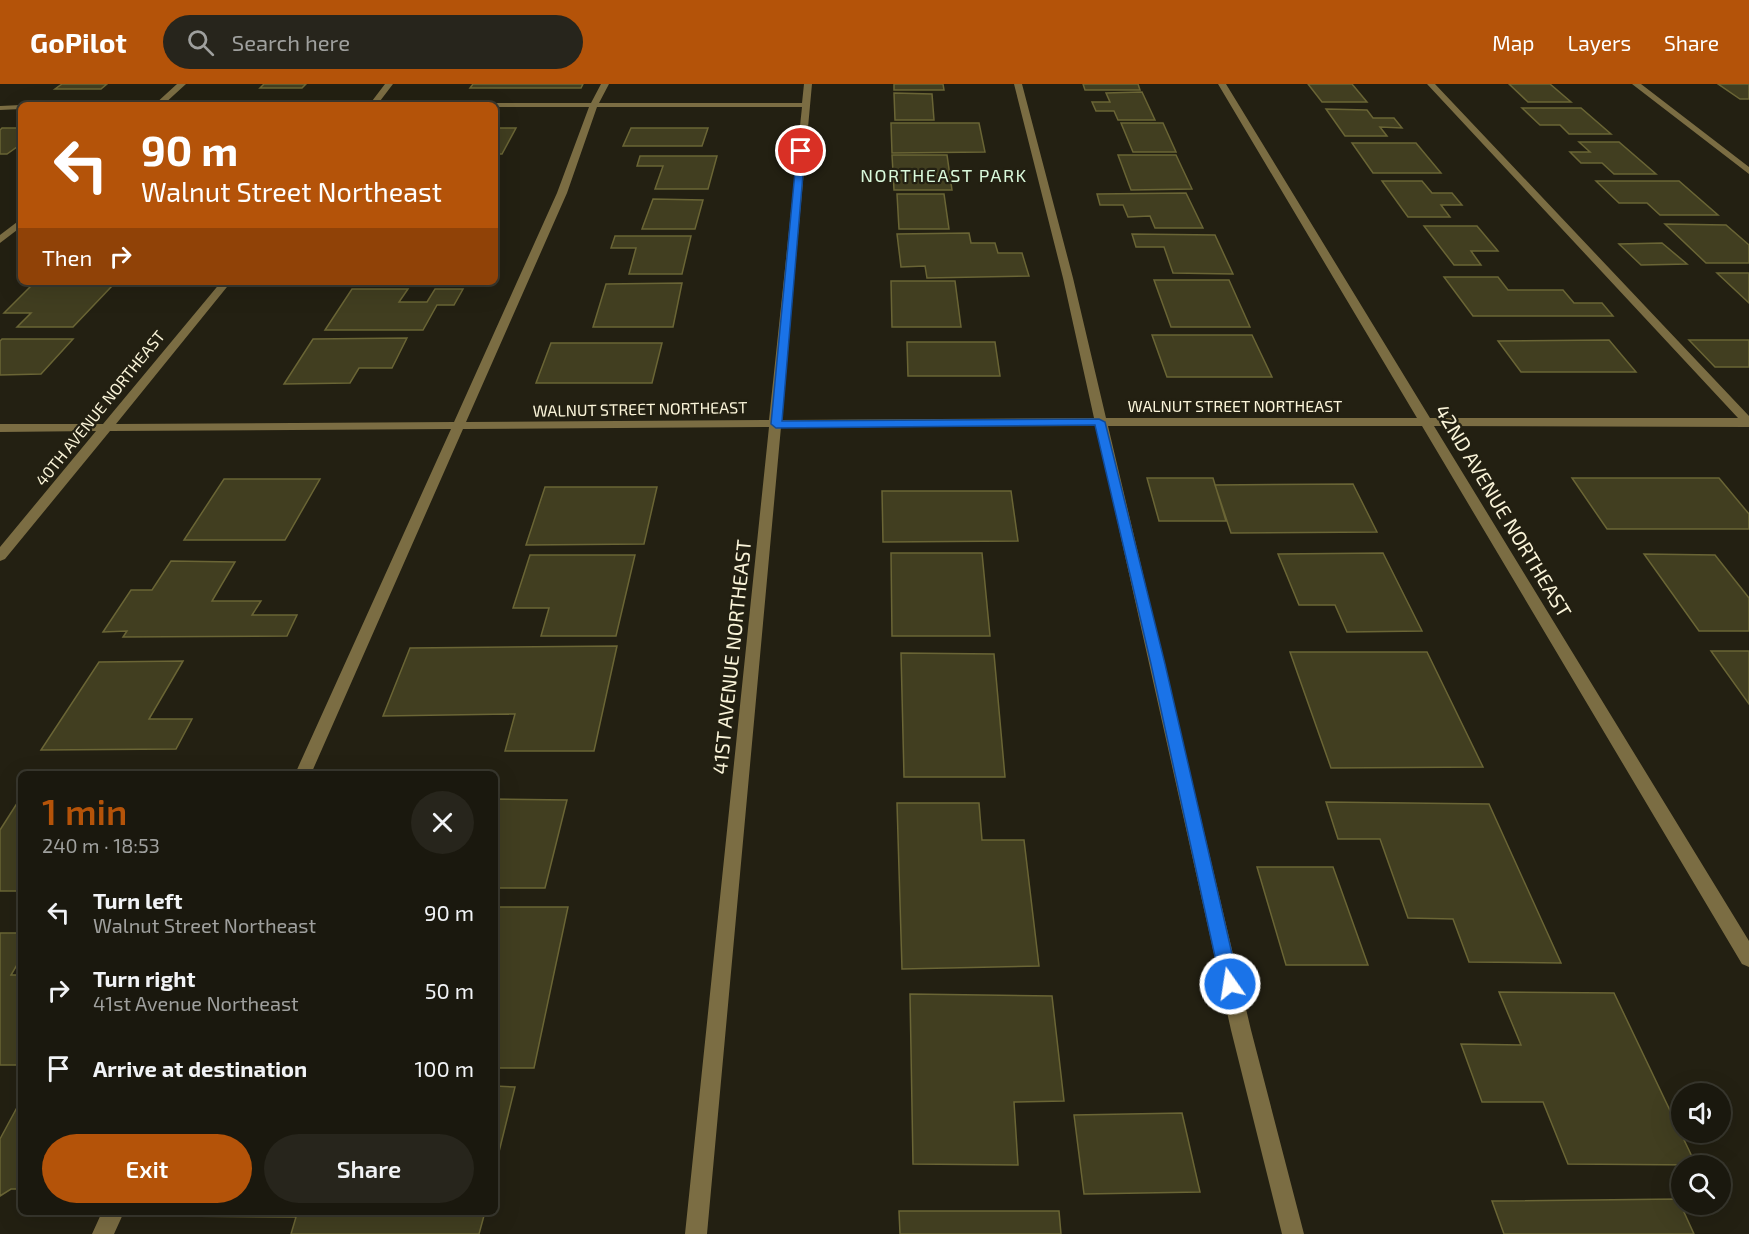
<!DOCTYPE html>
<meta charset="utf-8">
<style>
:root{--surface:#1a180e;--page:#27251c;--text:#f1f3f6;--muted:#9fa09e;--line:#38372e;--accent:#b45309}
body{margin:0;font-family:"Exo 2",sans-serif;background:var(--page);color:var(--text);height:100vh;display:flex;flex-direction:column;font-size:22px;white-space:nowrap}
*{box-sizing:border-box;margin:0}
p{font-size:20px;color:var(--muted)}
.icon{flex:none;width:33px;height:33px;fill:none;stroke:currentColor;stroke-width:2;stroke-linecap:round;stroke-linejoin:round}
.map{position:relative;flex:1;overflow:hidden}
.sheet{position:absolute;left:18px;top:687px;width:480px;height:444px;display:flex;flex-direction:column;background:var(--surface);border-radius:9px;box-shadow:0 6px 24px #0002,0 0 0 2px var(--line)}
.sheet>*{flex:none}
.top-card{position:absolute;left:18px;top:18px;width:480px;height:183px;border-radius:9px;box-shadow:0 6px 24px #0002,0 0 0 2px var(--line);background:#b45309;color:#fff;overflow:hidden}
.controls{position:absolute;left:1671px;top:999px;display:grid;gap:12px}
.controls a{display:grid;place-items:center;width:60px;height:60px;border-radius:50%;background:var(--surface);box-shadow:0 6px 24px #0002,0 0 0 2px var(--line);font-size:30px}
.pin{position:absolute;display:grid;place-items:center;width:51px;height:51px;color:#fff;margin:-26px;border:3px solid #fff;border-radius:50%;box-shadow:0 2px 6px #0007}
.me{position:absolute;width:66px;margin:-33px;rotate:347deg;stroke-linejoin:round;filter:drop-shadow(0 0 4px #0008)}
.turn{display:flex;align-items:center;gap:21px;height:126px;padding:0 24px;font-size:27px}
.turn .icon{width:78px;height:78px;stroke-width:2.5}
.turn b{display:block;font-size:42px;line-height:51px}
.then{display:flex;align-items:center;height:57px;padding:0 24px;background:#0003;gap:12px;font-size:22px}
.round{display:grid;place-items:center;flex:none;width:63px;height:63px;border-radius:32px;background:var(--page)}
.summary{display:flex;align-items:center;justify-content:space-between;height:102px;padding:0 24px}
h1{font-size:36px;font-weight:600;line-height:45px;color:var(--accent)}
.button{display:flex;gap:12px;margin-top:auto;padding:12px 24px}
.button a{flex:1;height:69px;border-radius:36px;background:var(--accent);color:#fff;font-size:24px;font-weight:600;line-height:69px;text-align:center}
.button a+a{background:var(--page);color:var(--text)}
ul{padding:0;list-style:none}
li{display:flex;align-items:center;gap:18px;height:78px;padding:0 24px}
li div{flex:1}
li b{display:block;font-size:22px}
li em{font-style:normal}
header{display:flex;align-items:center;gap:36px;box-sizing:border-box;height:84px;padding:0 30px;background:var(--accent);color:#fff}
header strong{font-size:28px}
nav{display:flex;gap:33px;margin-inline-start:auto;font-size:21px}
.search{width:420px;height:54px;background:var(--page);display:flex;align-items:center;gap:15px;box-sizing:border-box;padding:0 21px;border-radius:33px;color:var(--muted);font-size:22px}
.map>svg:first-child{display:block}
.building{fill:#413e20;stroke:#6a6535;stroke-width:1.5}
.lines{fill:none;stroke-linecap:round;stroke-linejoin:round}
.minor{fill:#7b6d43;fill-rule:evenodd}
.route{fill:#1a73e8;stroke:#114b97;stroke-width:1.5}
.labels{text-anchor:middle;stroke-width:4.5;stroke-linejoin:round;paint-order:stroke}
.far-street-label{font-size:16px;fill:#faf4d9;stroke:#232012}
.far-neighbourhood-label{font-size:18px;letter-spacing:1.5px;fill:#dafadc;stroke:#232012}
.street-label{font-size:20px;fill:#faf4d9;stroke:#232012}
</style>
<header>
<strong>GoPilot</strong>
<div class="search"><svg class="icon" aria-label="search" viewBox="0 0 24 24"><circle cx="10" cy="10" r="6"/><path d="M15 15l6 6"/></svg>Search here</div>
<nav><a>Map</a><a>Layers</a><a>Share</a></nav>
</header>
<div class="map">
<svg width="1749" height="1150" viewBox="0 0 1749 1150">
<rect width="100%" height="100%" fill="#232012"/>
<path class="building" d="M62,0H107L101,5H55Z
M264,0H306L302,4H260Z
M473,0H583L581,4H470Z
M894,0H943L944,6H894Z
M1083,0H1138L1140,6H1085Z
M1308,0H1352L1367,18H1322Z
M1509,0H1550L1571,18H1528Z
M1718,0H1749V15H1740Z
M1142,8L1155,36H1118L1114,27H1096L1092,18H1110L1106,9Z
M894,9L932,10L934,36H895Z
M1522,24H1581L1611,50H1569L1560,41H1540Z
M1326,25L1367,26L1373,34H1394L1402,44L1380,43L1387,52H1345Z
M891,39H979L985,68L892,69Z
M1121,39H1163L1176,68H1133Z
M2,44H21V60L7,70H0V46Z
M495,44H516L502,70H495Z
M631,44H708L702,62H623Z
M1579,58H1619L1656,90H1614L1602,79H1581L1570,68H1590Z
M1352,59H1416L1441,89H1373Z
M892,71H947L952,106H894Z
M1118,71H1176L1192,105L1131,106Z
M640,72H717L708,105H655L663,82H637Z
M1382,97H1422L1432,109H1452L1462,121H1441L1450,133H1408Z
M1596,97H1679L1718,131H1660L1647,119H1619Z
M1186,109L1203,144H1155L1150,132L1128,133L1123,121H1100L1097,110Z
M897,110H944L949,145H899Z
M653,115L703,116L695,145H642Z
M1665,140L1726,141L1749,161V179H1706Z
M1424,142H1477L1498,167H1471L1481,181H1454Z
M969,149L971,159H995L998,169H1022L1029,192L927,194L925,182L901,183L897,150Z
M1132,150L1215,151L1233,190L1173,189L1164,163H1136Z
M615,152H691L682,190H629L636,164H611Z
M1662,159L1687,180L1641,181L1619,160Z
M1717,189H1749V219Z
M1444,193H1498L1508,206H1563L1574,219H1602L1613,232H1473Z
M1154,196H1229L1250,243H1171Z
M891,197H955L961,243H892Z
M682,199L673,243H593L606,200Z
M31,202H112L73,243H17L31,229H4Z
M352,205H408L399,218H427L435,205H463L454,221H437L423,246H325Z
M1152,251H1252L1272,293H1167Z
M407,254L392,284H359L350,299L284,300L313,255Z
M2,255H73L41,290L0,291V257Z
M1609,256L1636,288H1521L1498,257Z
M1689,256H1749V283H1715Z
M907,258H995L1000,292H908Z
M551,259H662L652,299H536Z
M1147,394H1213L1226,437H1159Z
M1572,394H1719L1749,430V445H1607Z
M224,395H320L285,456H184Z
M1353,400L1377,448L1231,449L1215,401Z
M545,403H657L644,460L526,461Z
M882,407H1011L1018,457L883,458Z
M891,469H982L990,552H892Z
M1383,469L1422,547L1347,548L1335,521H1299L1278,470Z
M1644,470L1715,471L1749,514V547H1699Z
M530,471H635L616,552H541L549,524H513Z
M171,477L235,478L212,517H261L252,531H297L287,552L123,553L127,547L103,548L131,506H152Z
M617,562L594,667H505L515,630L383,632L410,564Z
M1711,567H1749V620Z
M1290,568H1427L1483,683L1331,684Z
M901,569L994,570L1005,693H904Z
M183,577L149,635H192L176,665L41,666L99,578Z
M21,713V807H0V746Z
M495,715L567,716L545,804H495Z
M1326,718L1489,720L1561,879L1469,878L1453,835L1408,834L1380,755H1338Z
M897,719H979L982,756H1024L1039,882L902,885Z
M1257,783H1333L1368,881H1286Z
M495,823H568L534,984H495Z
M0,849H21V874L11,891H21V977L19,981H0Z
M1499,908L1614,909L1696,1081L1568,1080L1543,1018H1482L1461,960L1521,961Z
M910,910L1052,912L1064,1017L1014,1018L1018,1081L913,1080Z
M495,1002L515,1003L495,1084Z
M20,1018L21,1105H11L0,1112V1055Z
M1182,1029L1200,1108L1084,1110L1074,1031Z
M1678,1115L1694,1150H1504L1492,1117Z
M899,1127H1059L1061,1150H900Z
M174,1128H485L479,1150H291L296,1133L173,1132Z"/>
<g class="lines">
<path class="minor" d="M177,0H186L163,21H154Z
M385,0H393L377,21H369Z
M601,0H609L599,19H802L804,0H812L781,336L1094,334L1063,194L1014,0H1022L1073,194L1106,334H1417L1218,0H1226L1430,334H1738L1427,0H1435L1749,332V343L1434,342L1749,857V883L1742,880L1422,342H1108L1251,946L1304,1150H1282L1231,946L1096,342L781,343L707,1150H685L769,343L463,345L311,690H295L451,345L110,347L5,475L0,477V463L96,347L0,348V340H103L221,198H231L116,340L454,338L557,109L589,23H495V21H491L495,19H591ZM597,23H802L769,336L466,338L567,109Z
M1632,0H1641L1749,83V90Z
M21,21V25L0,26V22Z
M21,135V143L0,159V151Z
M102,1128H124L114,1150H92Z"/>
</g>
<path class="route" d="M801,65L805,67L782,337L1099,335L1105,338L1165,580L1239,900L1236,906L1230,909L1224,906L1221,900L1151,580L1095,341L776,344L771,340L797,67Z"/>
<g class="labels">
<g class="far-street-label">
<text x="1235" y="328">WALNUT STREET NORTHEAST</text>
<text transform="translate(100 324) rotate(-51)" y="6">40TH AVENUE NORTHEAST</text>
<text transform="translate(640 325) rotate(-1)" y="6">WALNUT STREET NORTHEAST</text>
</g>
<g class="far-neighbourhood-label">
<text x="944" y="98">NORTHEAST PARK</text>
</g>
<g class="street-label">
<text transform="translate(1503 427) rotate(59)" y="7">42ND AVENUE NORTHEAST</text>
<text transform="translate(732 573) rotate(-84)" y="7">41ST AVENUE NORTHEAST</text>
</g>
</g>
</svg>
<div class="controls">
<a><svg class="icon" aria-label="sound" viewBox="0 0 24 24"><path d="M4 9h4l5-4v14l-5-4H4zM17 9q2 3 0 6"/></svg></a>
<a><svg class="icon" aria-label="search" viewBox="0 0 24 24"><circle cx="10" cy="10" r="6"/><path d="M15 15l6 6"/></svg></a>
</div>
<div class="pin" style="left:801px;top:67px;background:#d93025"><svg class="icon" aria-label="arrive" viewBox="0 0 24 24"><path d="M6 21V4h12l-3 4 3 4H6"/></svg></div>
<svg class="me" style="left:1230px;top:900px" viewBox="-20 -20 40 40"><circle r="17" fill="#1a73e8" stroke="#fff" stroke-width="3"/><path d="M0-11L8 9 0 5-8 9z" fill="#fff"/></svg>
<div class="top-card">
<div class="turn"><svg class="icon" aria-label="left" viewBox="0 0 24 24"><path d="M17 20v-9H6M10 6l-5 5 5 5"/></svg><div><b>90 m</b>Walnut Street Northeast</div></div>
<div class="then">Then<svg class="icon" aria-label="right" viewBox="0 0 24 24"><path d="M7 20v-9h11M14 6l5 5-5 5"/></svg></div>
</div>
<section class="sheet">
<div class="summary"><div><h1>1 min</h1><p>240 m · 18:53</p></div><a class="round"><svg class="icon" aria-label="close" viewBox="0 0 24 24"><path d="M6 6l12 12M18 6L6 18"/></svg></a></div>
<ul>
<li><svg class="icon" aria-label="left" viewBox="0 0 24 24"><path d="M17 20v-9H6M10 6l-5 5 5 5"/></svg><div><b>Turn left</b><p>Walnut Street Northeast</p></div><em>90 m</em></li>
<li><svg class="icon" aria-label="right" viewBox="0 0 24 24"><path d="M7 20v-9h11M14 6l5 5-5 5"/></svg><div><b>Turn right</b><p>41st Avenue Northeast</p></div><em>50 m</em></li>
<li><svg class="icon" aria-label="arrive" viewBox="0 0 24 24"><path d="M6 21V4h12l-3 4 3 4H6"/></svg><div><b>Arrive at destination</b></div><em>100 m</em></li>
</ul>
<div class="button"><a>Exit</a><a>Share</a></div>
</section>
</div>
